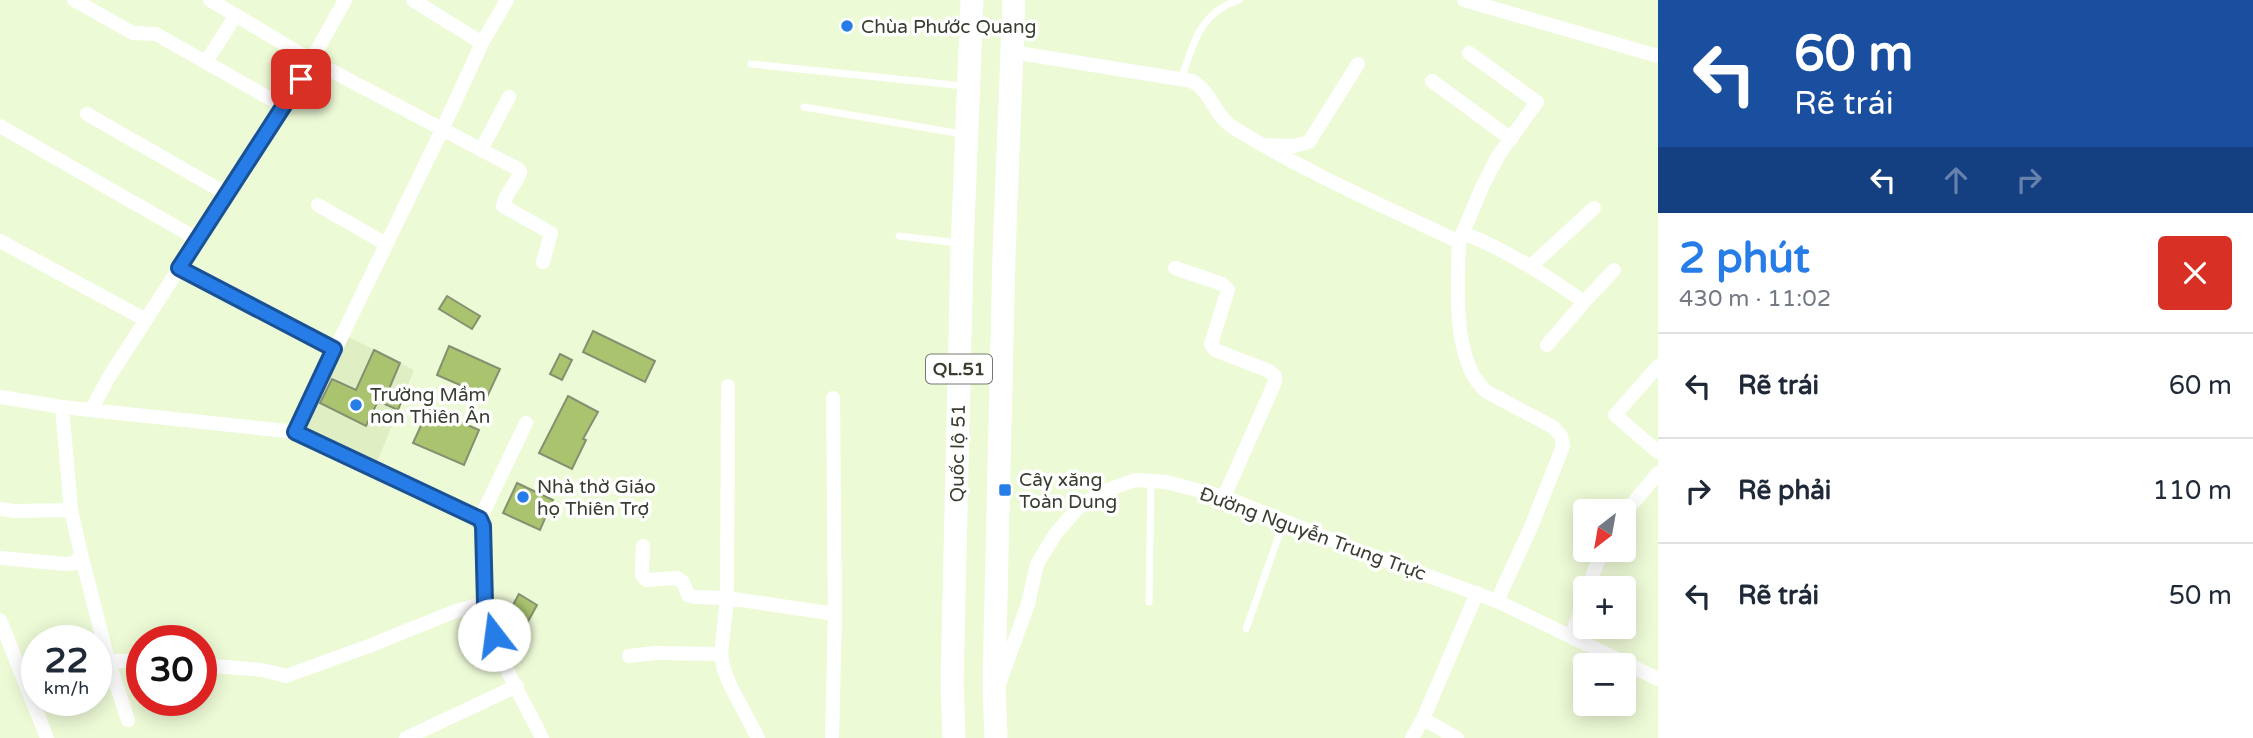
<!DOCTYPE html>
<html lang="vi">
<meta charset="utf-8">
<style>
:root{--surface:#fff;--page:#f6f6f7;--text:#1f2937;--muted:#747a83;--line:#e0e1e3;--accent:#277de7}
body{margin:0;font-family:"Varela Round",sans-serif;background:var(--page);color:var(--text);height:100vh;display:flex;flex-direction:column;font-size:26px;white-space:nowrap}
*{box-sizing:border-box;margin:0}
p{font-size:23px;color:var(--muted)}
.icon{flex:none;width:38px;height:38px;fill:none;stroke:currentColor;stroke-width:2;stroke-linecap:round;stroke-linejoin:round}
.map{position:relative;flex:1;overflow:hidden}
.sheet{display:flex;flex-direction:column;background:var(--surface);width:595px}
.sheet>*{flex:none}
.guide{background:#1a4fa0;color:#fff;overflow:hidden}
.needle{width:46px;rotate:211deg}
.tools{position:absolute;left:1573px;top:499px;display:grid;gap:14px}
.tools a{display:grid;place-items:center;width:63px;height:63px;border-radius:7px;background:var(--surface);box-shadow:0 4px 18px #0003;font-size:35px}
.speed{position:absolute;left:21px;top:625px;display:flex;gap:14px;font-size:35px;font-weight:700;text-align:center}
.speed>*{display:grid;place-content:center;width:91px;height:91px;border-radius:50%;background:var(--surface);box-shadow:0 4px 18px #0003;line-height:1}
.speed small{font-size:18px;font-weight:400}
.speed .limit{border:10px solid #d22;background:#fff;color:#111}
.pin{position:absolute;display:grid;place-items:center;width:60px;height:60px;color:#fff;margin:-30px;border-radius:14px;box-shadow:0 4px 10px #0006}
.me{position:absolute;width:77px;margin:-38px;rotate:345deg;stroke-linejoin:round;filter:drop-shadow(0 0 5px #0008)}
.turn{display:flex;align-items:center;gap:24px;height:147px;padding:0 21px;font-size:32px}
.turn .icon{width:91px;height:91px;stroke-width:2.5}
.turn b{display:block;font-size:49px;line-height:60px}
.lanes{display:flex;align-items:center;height:66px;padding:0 21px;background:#0003;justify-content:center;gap:35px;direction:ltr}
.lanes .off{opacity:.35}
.round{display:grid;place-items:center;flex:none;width:74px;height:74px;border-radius:7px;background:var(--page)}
.overview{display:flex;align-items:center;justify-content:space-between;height:119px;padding:0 21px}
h1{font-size:42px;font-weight:700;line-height:52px;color:var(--accent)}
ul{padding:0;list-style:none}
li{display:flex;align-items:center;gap:21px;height:105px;padding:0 21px;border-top:2px solid var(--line)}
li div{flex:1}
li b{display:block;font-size:26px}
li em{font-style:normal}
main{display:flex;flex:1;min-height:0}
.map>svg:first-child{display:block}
.built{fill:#e0eec4}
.building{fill:#a9c36f;stroke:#859070;stroke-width:2}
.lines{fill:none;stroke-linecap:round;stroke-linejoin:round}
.service{stroke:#fff;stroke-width:7}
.minor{stroke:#fff;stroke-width:14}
.trunk{stroke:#fff;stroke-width:23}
.route-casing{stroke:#195196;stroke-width:18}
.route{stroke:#277de7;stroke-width:12}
.poi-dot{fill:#277de7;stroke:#fff;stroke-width:2.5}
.labels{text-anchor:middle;stroke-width:7;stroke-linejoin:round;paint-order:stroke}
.shield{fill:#fff;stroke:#74786e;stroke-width:2}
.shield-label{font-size:18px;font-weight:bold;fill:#393e30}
.poi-label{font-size:19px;fill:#393e30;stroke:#fff;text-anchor:start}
.street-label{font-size:19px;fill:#393e30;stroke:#fff}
</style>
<main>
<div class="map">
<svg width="1658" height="738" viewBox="0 0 1658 738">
<rect width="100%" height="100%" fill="#edfad6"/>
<path class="built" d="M345,335L414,370L376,465L301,430Z"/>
<path class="building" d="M447,296L480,316L472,329L439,309Z
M593,331L655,361L645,382L583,352Z
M449,346L500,369L487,397L437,375Z
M374,350L400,363L389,389L404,395L398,410L378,401L366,426L320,403L332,379L356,390Z
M560,354L572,360L562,380L550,374Z
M568,396L598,412L583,439L586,440L572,469L539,453Z
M429,408L479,430L464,465L413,443Z
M517,483L553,500L540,530L503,513Z
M519,594L537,605L526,625L508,614Z"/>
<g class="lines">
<path class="service" d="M751,64L964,86
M1181,79C1194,43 1199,13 1239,0
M804,107L962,134
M899,236L958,243
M1149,602L1151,481
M1246,629L1284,521"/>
<path class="minor" d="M74,0L133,33L156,34L283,106
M210,0L311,60L518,169L520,172C517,184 505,193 503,206L551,233L543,262
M1464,0L1658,56
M482,43L507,0
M1012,52L1192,81C1211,91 1215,117 1234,128C1305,172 1384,206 1459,242C1458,283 1451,363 1487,392L1553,427L1561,436L1563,446L1531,527L1497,601
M206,62L236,15
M1432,81L1511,139
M87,114L227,194
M0,126L197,239
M1265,145L1294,146L1309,142L1358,64
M481,150L509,97
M318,205L386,244
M1463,233C1507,250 1545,275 1584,302L1614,270
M0,241L146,320
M1459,242L1482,187L1498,156L1537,102L1469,53
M1531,266L1594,208
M179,268L334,349
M1175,268L1222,284L1228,290L1211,344L1215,350L1269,371L1275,376V382L1224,497
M1547,345L1584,302
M1658,366L1615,415L1658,452
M728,386L727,598L721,654L724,670L731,687L758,738
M0,397L62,407L295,432L480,519L483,526C484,551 482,578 485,602C492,651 521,695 542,738
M91,410L109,377L301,79L345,0
M295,432L442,130L482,43L413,0
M0,509L15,511L71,510
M1624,514L1658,473
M480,519L526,423
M643,546L642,575L646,580L677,578L683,582L688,595L694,597L727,598L835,614
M81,554L108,660L142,662
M0,558L66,564L75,563L81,554L71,510L62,407
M1588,588L1602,550
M0,620L47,738
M1571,637L1586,595
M629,656L656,653L721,654
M108,660L128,720
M201,665L262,670L286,676L369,646L453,612L485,603
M999,684L1028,604L1037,564L1056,533L1078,508L1102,492L1135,480L1166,482L1224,497L1357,550L1497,601L1658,679
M1423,719L1457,738
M406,738L517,686
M832,738L835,614L833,398
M1412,738L1423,719L1477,593"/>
<path class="trunk" d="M954,738L952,683L962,251L972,0
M996,738L994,684L1004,254L1014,0"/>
</g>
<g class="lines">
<defs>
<path id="route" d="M301,79L179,268L334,349L295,432L480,519L483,526L485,603L494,635"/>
</defs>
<use href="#route" class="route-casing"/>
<use href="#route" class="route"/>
</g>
<g class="poi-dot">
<circle cx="847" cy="26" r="7"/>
<circle cx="356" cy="405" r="7"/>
<rect x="998" y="483" width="14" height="14" rx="3.5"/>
<circle cx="523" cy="497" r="7"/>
</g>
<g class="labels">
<rect class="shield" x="926" y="354.5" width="66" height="29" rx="5"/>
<g class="shield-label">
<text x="959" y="375">QL.51</text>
</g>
<g class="poi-label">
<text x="861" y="33">Chùa Phước Quang</text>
<text x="370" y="401">Trường Mầm<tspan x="370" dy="22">non Thiên Ân</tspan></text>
<text x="1019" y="486">Cây xăng<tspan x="1019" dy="22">Toàn Dung</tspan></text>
<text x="537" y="493">Nhà thờ Giáo<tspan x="537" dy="22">họ Thiên Trợ</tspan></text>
</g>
<g class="street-label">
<text transform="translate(957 453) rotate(-89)" y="7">Quốc lộ 51</text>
<text transform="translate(1313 533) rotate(20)" y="7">Đường Nguyễn Trung Trực</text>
</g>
</g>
</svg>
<div class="tools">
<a><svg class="needle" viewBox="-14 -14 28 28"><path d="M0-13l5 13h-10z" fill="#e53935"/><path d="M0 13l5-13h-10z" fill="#747a83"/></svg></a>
<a>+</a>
<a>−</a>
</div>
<div class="speed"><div>22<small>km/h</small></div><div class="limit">30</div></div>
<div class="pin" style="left:301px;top:79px;background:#d93025"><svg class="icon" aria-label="arrive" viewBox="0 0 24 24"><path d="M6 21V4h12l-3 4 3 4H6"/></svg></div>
<svg class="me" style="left:494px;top:635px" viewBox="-20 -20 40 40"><circle r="19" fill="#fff"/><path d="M0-13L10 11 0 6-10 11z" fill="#277de7"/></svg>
</div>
<section class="sheet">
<div class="guide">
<div class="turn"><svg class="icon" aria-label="left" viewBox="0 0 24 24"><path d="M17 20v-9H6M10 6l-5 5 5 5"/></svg><div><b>60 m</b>Rẽ trái</div></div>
<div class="lanes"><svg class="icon" aria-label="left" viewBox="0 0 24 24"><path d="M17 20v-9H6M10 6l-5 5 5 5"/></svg><svg class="icon off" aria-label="ahead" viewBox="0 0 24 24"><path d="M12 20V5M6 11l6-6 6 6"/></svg><svg class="icon off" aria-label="right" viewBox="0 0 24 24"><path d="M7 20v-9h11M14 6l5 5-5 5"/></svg></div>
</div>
<div class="overview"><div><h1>2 phút</h1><p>430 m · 11:02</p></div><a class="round" style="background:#d93025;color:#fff"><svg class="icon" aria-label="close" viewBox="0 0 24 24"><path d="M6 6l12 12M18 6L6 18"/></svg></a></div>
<ul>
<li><svg class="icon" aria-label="left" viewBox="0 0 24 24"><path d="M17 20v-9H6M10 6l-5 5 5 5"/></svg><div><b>Rẽ trái</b></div><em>60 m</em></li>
<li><svg class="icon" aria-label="right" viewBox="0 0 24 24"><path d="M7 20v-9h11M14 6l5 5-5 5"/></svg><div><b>Rẽ phải</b></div><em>110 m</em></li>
<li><svg class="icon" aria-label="left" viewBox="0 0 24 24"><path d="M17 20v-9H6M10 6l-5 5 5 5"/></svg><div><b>Rẽ trái</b></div><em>50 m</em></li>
</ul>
</section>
</main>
